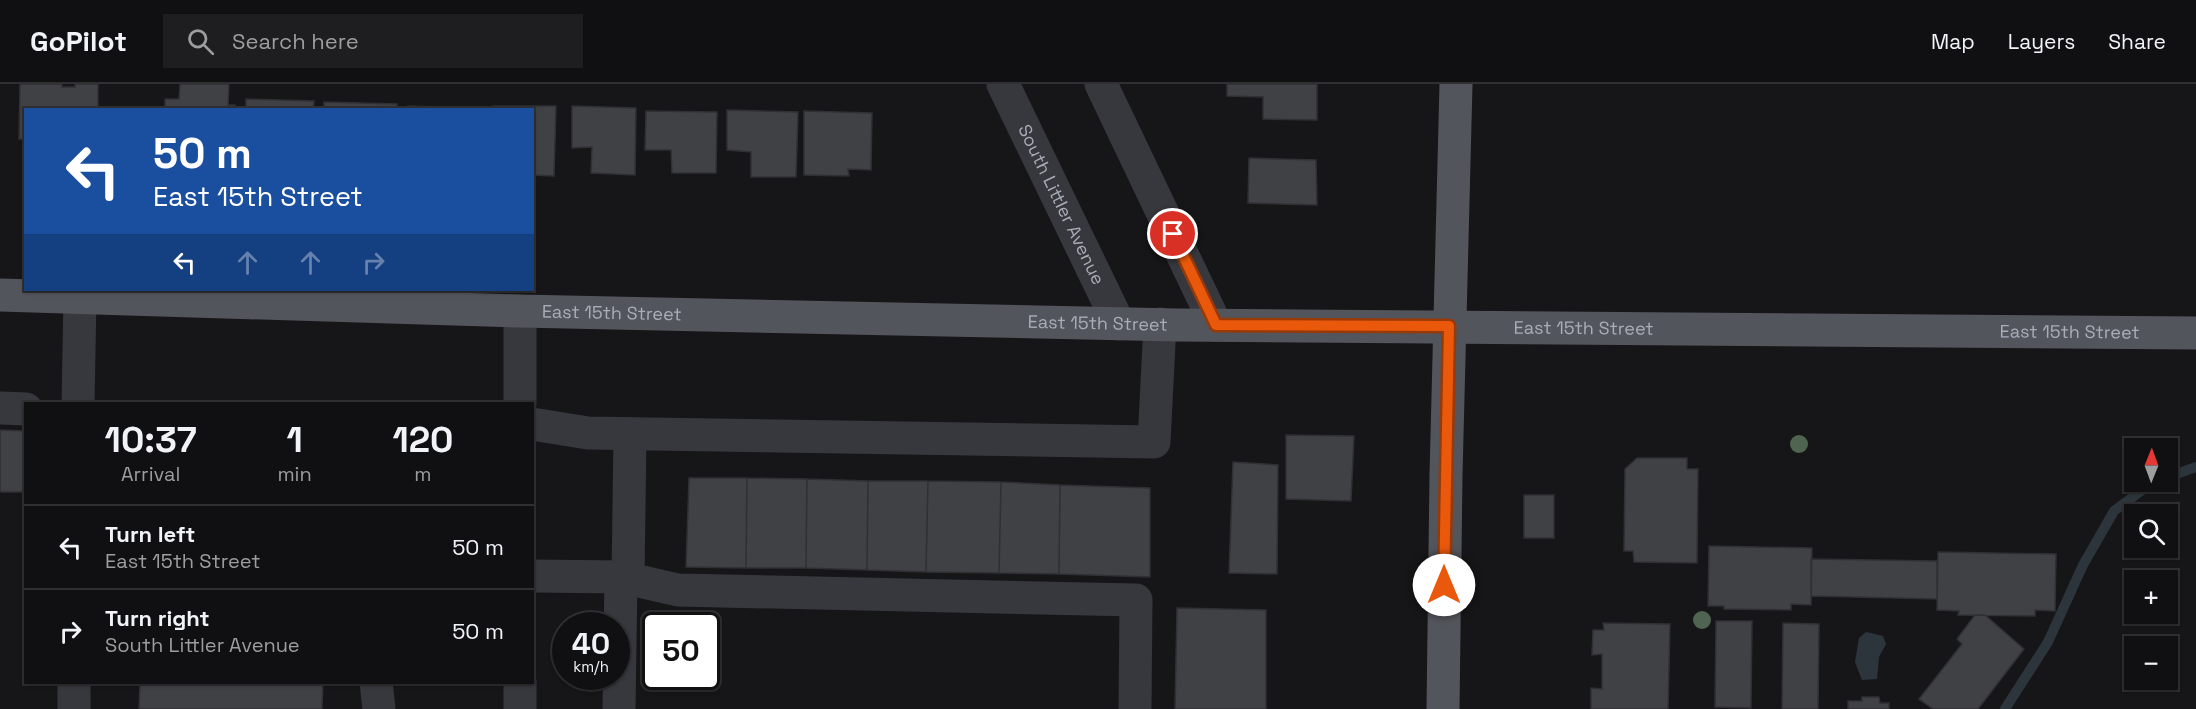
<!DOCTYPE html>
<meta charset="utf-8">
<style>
:root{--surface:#101012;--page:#1e1e20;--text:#f1f3f6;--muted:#9c9d9f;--line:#303032}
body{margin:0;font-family:"Space Grotesk",sans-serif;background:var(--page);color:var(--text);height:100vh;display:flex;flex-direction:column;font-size:22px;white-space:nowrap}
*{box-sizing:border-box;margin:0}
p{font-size:20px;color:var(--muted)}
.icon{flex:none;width:33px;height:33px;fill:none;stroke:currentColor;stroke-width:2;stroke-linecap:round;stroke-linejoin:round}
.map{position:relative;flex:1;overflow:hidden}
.panel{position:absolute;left:24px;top:318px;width:510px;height:282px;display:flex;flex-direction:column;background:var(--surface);border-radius:0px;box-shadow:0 2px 4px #0004,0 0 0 2px var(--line)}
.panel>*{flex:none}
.top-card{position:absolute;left:24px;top:24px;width:510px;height:183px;border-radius:0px;box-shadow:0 2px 4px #0004,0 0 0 2px var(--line);background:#1a4fa0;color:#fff;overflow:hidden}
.needle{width:39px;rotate:1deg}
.controls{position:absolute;left:2124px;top:354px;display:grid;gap:12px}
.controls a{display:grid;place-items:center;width:54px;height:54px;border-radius:0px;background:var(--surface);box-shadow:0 2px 4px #0004,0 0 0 2px var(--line);font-size:30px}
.speed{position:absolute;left:552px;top:528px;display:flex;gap:12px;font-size:30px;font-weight:700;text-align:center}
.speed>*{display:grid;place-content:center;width:78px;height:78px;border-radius:50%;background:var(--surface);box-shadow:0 2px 4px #0004,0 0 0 2px var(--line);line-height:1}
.speed small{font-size:15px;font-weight:400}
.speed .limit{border:3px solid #111;border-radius:9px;background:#fff;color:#111}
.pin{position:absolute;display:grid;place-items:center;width:51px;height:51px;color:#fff;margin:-26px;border:3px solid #fff;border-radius:50%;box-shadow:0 2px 6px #0007}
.me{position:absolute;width:66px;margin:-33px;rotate:0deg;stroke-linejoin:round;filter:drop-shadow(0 0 4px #0008)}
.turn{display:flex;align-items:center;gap:21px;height:126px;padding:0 30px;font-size:27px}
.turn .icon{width:78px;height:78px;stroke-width:2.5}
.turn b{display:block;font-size:42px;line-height:51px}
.lanes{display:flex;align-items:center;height:57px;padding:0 30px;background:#0003;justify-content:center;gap:30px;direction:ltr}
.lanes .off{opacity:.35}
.eta{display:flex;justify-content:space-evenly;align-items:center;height:102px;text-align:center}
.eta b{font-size:36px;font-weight:700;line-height:42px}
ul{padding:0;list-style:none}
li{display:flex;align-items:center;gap:18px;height:84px;padding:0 30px;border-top:2px solid var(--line)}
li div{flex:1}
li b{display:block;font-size:22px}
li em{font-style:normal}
header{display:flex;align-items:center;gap:36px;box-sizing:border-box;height:84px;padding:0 30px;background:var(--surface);border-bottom:2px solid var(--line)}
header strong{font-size:28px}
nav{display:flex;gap:33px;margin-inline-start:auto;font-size:21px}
.search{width:420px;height:54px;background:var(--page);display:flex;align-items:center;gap:15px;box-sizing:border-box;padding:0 21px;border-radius:0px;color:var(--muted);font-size:22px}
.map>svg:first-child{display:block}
.water{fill:#2c353c}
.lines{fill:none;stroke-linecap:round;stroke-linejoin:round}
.stream{stroke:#2c353c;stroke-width:10}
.building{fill:#404145;stroke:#303034;stroke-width:1.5}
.minor{stroke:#37383d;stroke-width:33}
.major{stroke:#53555c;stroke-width:33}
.tree{fill:#506452}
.route-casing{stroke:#983908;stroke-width:15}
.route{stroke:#ea580c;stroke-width:10}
.labels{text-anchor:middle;stroke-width:4.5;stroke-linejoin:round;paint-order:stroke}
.street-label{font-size:18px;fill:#a8adb8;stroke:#111113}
</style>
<header>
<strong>GoPilot</strong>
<div class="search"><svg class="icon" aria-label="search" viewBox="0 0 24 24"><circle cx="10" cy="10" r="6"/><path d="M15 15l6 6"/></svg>Search here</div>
<nav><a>Map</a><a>Layers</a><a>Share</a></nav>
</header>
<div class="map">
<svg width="2196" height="625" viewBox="0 0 2196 625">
<rect width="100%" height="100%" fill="#161618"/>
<path class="water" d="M1866,548L1883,552L1886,560L1879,573L1877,595L1862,596L1855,578L1859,554Z"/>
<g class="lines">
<path class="stream" d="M2168,393L2196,383
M2005,625L2048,558L2083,481L2114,427L2153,398"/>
</g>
<path class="building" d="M20,0H62V3H75V0H98V26H26V55H19Z
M180,0H229L228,21H235V26H165V15H179Z
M1227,0H1317V36L1263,35V13L1227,12Z
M246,15L314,17L313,26H246Z
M324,18L397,20V26H324Z
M408,22L476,24V26H408Z
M493,22H556L554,92L532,91V26H493Z
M572,22L636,24L635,91L591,89L592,63L572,64Z
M727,26L798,28L796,93H751V68L727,66Z
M646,27L717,28L716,89H672L671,66H645Z
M804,27L872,29L871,86L848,85L849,92L804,91Z
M1249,74L1316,76L1317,121L1248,119Z
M0,346L25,347L24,408H0Z
M1286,351L1354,352L1351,417L1286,415Z
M1637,374H1687V385H1698L1697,479L1634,478L1633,467H1624L1625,385Z
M1233,378L1278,381L1277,490L1229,489Z
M689,394H747L746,484L686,483Z
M747,394L807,395L806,484H746Z
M807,395L868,397L867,486L806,484Z
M868,397H928L926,488L867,486Z
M928,397L1001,398L999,489L926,488Z
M1001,398L1060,401L1059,490L999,489Z
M1060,401L1150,404V493L1059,490Z
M1524,411H1554V454H1524Z
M1709,462L1812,464L1811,521L1791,520V526L1724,525V522H1708Z
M1938,468L2056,470L2055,527L2035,526V532L1958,531L1959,527L1937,526Z
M1811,475L1937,477V515L1811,512Z
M1177,524L1266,526V625H1175Z
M1975,531H1985L2024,565L1978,625H1933L1919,615L1962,560L1957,555Z
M1716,537H1752L1751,624L1715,623Z
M1603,539L1670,540L1668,625H1591V604L1602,605V570L1592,571L1593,546H1604Z
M1783,539L1819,540L1818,625H1782Z
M140,598H323L322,625H139Z
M1862,613H1879L1880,619H1889V625H1848V617H1862Z"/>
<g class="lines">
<g class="minor">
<path id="s1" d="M1003,0L1119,240"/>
<path d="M1101,0L1216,241"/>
<path d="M78,320L80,213"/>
<path d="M520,320V227"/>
<path d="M0,324L26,325"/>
<path d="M532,340L588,349L1154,358L1160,240"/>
<path d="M532,492L621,493L678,506L1136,516L1135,625"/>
<path d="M628,495L630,350"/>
<path d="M376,598L379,625"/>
<path d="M520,598V625"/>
<path d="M74,625V598"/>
<path d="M619,625L621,493"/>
</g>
<g class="major">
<path id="s2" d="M0,211L520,227L1177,241L2196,249"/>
<path d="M1443,625L1446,391L1456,0"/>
</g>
</g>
<g class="tree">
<circle cx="1799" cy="360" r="9"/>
<circle cx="1702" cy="536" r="9"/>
</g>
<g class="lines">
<defs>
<path id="route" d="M1173,150L1216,241L1449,242L1444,501"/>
</defs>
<use href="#route" class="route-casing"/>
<use href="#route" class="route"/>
</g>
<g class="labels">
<g class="street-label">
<text dy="6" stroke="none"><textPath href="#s1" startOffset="134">South Littler Avenue</textPath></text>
<text dy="6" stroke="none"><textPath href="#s2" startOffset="612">East 15th Street</textPath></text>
<text dy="6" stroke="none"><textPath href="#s2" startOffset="1098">East 15th Street</textPath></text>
<text dy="6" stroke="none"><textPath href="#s2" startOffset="1584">East 15th Street</textPath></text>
<text dy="6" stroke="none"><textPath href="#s2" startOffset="2070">East 15th Street</textPath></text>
</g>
</g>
</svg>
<div class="controls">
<a><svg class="needle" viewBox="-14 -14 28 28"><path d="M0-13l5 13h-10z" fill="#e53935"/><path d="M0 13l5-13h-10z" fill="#9c9d9f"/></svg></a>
<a><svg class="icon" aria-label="search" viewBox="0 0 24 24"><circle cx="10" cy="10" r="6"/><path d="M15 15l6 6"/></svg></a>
<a>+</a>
<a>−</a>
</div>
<div class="speed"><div>40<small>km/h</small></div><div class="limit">50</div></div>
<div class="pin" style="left:1173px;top:150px;background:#d93025"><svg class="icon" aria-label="arrive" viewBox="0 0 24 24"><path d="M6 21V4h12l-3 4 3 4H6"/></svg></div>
<svg class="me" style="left:1444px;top:501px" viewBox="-20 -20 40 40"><circle r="19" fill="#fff"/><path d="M0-13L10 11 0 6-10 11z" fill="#ea580c"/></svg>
<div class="top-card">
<div class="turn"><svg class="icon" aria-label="left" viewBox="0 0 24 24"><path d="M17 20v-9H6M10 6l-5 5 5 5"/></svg><div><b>50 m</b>East 15th Street</div></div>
<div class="lanes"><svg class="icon" aria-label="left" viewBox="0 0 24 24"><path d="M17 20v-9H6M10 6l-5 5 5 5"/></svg><svg class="icon off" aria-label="ahead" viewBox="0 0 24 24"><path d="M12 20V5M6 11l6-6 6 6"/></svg><svg class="icon off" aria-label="ahead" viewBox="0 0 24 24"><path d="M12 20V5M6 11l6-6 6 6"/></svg><svg class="icon off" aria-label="right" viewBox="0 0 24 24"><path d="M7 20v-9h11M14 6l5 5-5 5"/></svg></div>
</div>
<section class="panel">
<div class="eta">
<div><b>10:37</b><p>Arrival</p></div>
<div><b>1</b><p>min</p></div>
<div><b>120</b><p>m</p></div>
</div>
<ul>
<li><svg class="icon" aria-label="left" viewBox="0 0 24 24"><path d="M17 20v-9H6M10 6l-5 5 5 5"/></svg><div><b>Turn left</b><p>East 15th Street</p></div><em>50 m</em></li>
<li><svg class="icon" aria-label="right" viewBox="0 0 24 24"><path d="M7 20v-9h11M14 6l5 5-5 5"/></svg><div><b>Turn right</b><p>South Littler Avenue</p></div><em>50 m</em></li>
</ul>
</section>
</div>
